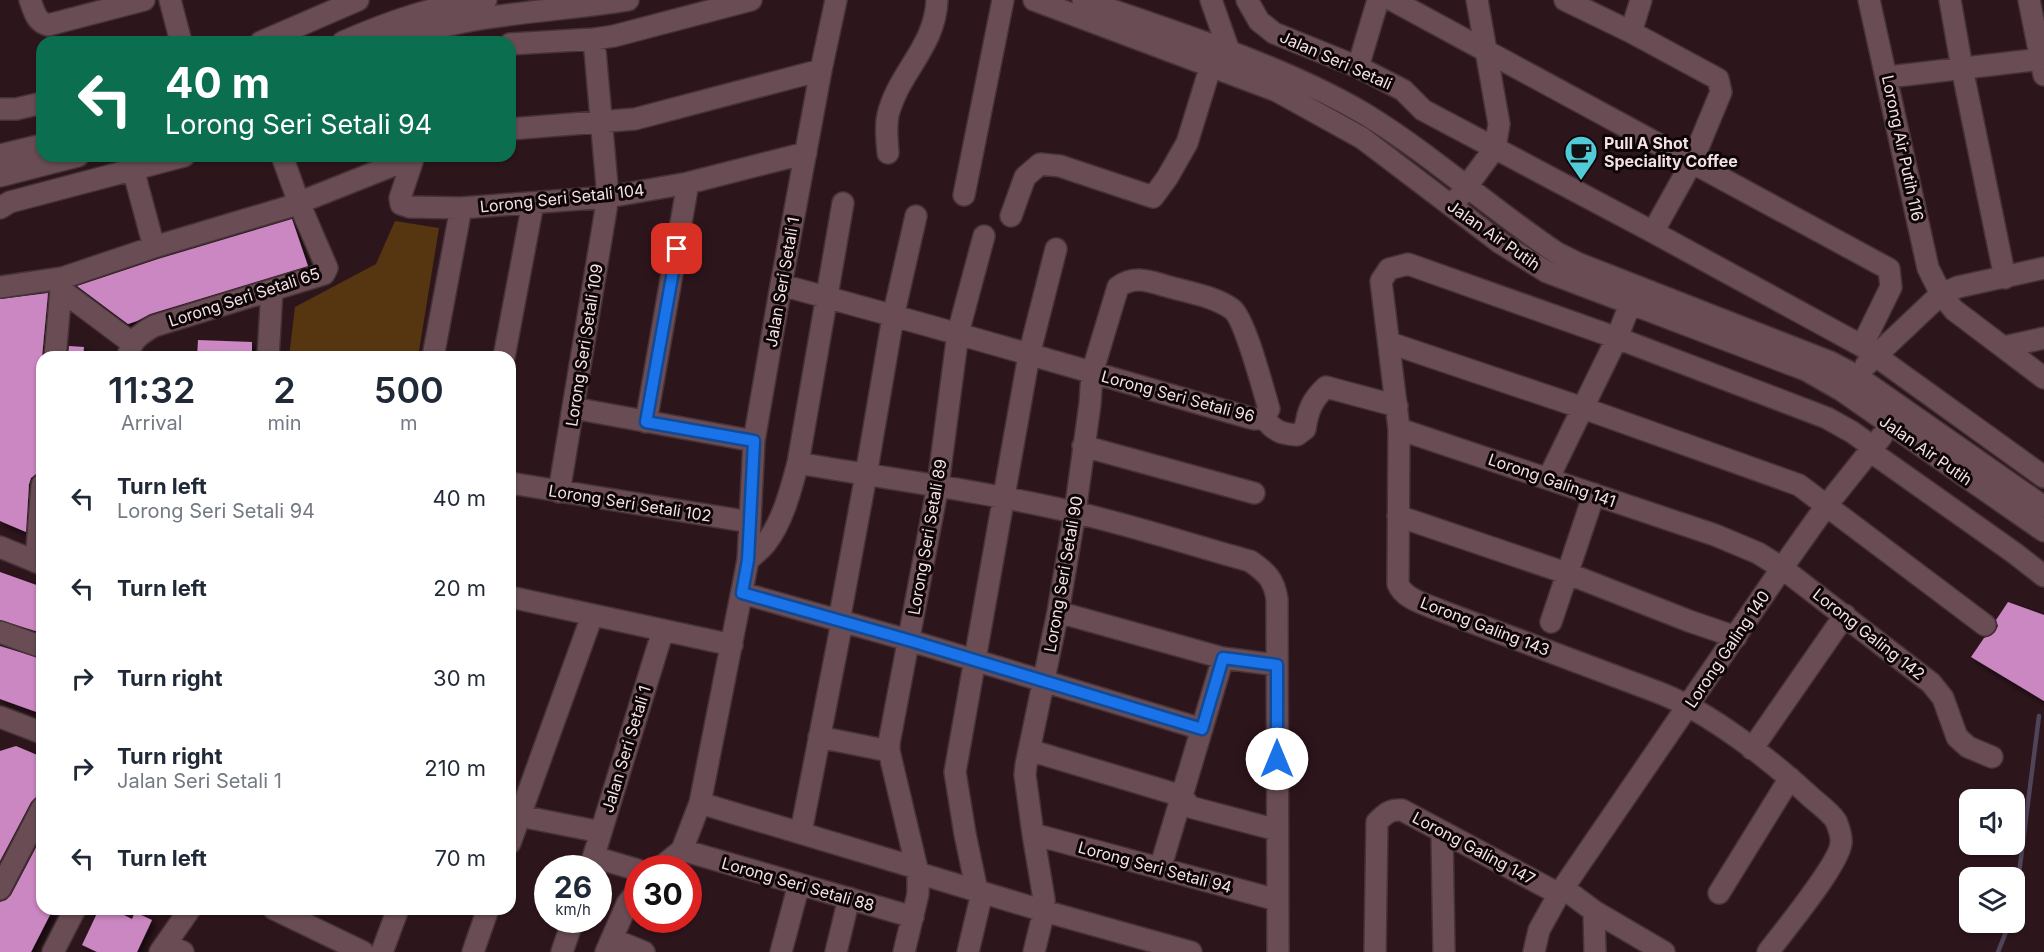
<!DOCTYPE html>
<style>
:root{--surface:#fff;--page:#f6f6f7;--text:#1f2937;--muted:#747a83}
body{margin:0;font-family:Inter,sans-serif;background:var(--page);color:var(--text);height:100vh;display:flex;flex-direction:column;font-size:22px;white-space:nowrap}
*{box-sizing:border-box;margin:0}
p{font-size:20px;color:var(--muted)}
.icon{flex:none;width:33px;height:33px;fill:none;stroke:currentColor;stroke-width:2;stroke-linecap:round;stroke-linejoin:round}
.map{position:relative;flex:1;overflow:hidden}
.side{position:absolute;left:36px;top:351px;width:480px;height:564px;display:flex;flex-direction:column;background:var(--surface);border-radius:18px;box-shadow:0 2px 4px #0004}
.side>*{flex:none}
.hud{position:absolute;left:36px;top:36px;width:480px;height:126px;border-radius:18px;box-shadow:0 2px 4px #0004;background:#0b6e4f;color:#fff;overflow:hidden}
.tools{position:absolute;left:1959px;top:789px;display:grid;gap:12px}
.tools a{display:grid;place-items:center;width:66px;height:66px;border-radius:12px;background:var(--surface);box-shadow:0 2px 4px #0004;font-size:30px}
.speed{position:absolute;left:534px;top:855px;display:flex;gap:12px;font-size:30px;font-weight:700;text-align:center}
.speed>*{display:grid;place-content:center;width:78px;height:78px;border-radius:50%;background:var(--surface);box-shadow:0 2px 4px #0004;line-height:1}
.speed small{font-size:15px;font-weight:400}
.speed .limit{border:9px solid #d22;background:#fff;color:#111}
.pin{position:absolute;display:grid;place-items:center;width:51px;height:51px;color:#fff;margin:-26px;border-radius:12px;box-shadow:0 3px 9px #0006}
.me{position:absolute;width:66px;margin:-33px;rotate:0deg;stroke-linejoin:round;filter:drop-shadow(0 0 4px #0008)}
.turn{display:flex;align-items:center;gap:21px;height:126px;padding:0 30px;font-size:27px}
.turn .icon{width:78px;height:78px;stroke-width:2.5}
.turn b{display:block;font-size:42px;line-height:51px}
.eta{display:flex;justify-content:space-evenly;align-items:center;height:102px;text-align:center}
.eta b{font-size:36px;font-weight:600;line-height:42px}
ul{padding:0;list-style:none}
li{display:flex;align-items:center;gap:18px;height:90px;padding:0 30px}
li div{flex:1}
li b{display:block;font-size:22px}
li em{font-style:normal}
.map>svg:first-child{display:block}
.green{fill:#563610}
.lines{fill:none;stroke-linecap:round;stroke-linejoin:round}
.stream{stroke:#504458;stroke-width:4.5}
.building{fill:#cb87c2;filter:url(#shadow)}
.minor-casing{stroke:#453337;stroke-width:24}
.minor{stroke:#6a4d54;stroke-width:21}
.route-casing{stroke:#114b97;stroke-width:15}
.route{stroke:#1a73e8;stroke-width:10}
.labels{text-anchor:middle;stroke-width:6;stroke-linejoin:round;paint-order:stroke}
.street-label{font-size:16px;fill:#f3e1e5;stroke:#0e0507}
.poi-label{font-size:16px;font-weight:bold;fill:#f3e1e5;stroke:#0e0507;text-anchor:start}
</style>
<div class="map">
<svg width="2044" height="952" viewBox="0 0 2044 952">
<defs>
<filter id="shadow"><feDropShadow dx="4" dy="4" stdDeviation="3" flood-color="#0009"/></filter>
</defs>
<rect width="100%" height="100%" fill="#2d151c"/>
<path class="green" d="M395,221L439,228L418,357H289L295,307L376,264Z"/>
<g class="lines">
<path class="stream" d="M2014,913L2039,716
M1998,952L2010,922"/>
</g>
<path class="building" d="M292,219L308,266L150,314L137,321L128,324L77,286L158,259Z
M48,293L42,357V410L36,474L31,478L29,484L26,532L0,521V299Z
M198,340L252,342V357H197Z
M69,346L84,347L83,357H68Z
M0,572L42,587V633L0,620Z
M2008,602L2044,615V701L1971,657L1984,638L1990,636L1995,632L1998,626L1996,620Z
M0,646L42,659V714L0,699Z
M16,746L42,757V795L36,797L31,802L0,861V751Z
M42,836V909H53L31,952H0V902L6,900L11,895Z
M99,909H112L132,919L135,912L152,920L137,952H97L82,945Z"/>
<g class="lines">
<defs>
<path id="minor" d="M30,0C34,11 36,22 48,25L144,0
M170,0L181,42
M1034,0L1277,91L1362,138L1499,242L1547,272L1806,370L1841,390L2044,531
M1083,0C1176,33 1280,64 1365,114C1432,155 1491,209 1557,253L1577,263L1830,362L1855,375L2044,507
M1211,0L1229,51
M1247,0L1259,21L1274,33L1358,67L1403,90L1423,110L1653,232L1862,346L2044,477
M1392,0L1889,269L1891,287L1862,346
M1565,0L1631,32L1718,79L1721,92L1692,162L1653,232
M1869,0L1928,268L1941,294L1954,310L2044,378
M1950,0L1962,68L2005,278
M2029,0L2044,75
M1631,32L1641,0
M261,42L358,0
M343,42C389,22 436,5 486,0
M394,42C467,12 550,13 628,0
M510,44L594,39L614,36L751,0
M1358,67L1378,0
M1888,77L2041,59
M0,109H16L42,103
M510,129L635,119L821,70
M888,153C887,140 885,124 889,111C901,70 935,46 937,0
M0,155L42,145
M414,156L400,198L401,204L410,207L461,208L608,197L688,183L806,153
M133,169L154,247
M0,176L78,156
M964,195L1003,0
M1458,198L1495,148L1499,124L1477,0
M0,208L10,202L184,156
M1011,216L1025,177L1040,164L1060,166L1153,197L1167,178L1187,143L1211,65
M781,285C939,327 1096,374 1254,419L1264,418
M0,287L62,278
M61,290L132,343
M1390,343L1583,408L1799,485L1985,625
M2004,347L2044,338
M55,357L62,278L154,247L288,207L414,157
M128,357C131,340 140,334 154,326L324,274L327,268L299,203L282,156
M268,357L272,290
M433,357L461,208
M504,357L533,203
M1866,365L1941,294L1958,287L2044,268
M573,408L754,441
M1264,418C1274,431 1281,434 1297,435L1305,429C1308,410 1312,400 1326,387L1397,406
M646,422L688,183
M1399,429L1715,535L1758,553L1782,568L1931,683L1943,698L1957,737L1968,747L1992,757
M1083,446L1254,493
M1870,451L2013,552L2044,576
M798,463C890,479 982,491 1073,512C1132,525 1191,545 1250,561C1266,572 1274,579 1277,599L1278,952
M1548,479L1617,338L1630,304
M510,483L750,522
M559,492L608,197L594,39
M1398,516L1569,574L1689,621L1736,637
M0,547L42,564
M748,560C754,555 761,549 766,543C783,521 791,489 798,463L843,203
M36,562L42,485
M742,593L908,640L1202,729
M510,597L732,645
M1058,612L1223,658L1277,665
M839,621L866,475L893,317L916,216
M1551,622L1594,494
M0,632L42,647
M0,717L42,733
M819,737L889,751
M1752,749L1845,615
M1029,750L1182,796
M1182,796L1190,807L1277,830
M700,803L917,868
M510,814L601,832
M801,832L842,622
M1442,833L1444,952
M1033,834L1277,900
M510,843L592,616
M682,850L913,917
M594,857L638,870
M590,868L663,630
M660,868L682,850L700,803L748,560L754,441L781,285L821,70L836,0
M1160,869L1223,658
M918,873L1044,911L1191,952
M1563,888L1594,911L1664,952
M0,889L42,808
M977,891L965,834L955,772L1029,355L1056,249
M1719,893L1790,778
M274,909L363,952
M1594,911L1595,952
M612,939L644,952
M166,944L183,952
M53,952L75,909
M160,952L190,909
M382,952L398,909
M473,952L488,909
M562,952L573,920
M606,952L627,904L638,890
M781,952L799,884
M836,952L849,898
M904,952L918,894V873L889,751V743L938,485L958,333L984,236
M968,952L982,893
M1034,952L1044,911V899L1033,834L1025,775L1026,765L1058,612L1075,512L1090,404L1092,373L1118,287C1134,275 1149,281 1166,286C1187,292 1214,296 1232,309C1245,319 1263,389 1269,409L1264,418
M1375,952L1377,822C1385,814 1390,809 1402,810L1559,894
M1534,952L1539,930L1559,894L1782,568L1826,506L1882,436
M1768,952C1783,932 1840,863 1841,843C1842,837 1838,826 1836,821C1831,813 1820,805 1813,799C1772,761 1711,713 1660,693L1439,610C1425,604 1404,599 1398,584L1399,429L1381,281L1389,269L1408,264L1617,338L1827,418L1852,432L1873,447"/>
</defs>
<use href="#minor" class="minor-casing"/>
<use href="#minor" class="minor"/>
</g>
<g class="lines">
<defs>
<path id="route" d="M677,249L646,422L754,441L748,560L742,593L908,640L1202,729L1223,658L1277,665V759"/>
</defs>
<use href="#route" class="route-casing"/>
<use href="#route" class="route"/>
</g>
<defs>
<symbol id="cafe-pin" viewBox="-11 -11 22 30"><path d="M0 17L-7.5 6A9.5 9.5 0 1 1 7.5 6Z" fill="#52cbd8" stroke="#0e0507"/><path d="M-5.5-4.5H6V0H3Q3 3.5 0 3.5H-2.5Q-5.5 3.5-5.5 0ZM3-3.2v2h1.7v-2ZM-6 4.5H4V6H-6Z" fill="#111"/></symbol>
</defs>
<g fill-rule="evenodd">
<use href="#cafe-pin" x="1562" y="133" width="38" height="52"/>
</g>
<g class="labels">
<g class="street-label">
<text transform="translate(1336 60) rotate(24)" y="6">Jalan Seri Setali</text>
<text transform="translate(1903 148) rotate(78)" y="6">Lorong Air Putih 116</text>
<text transform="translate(562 198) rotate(-6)" y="6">Lorong Seri Setali 104</text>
<text transform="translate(1494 235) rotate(35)" y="6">Jalan Air Putih</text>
<text transform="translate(782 282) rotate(-80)" y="6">Jalan Seri Setali 1</text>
<text transform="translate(244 297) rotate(-18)" y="6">Lorong Seri Setali 65</text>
<text transform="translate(584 345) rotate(-81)" y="6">Lorong Seri Setali 109</text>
<text transform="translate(1178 396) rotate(15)" y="6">Lorong Seri Setali 96</text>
<text transform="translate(1926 450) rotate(35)" y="6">Jalan Air Putih</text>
<text transform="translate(1552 480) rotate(19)" y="6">Lorong Galing 141</text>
<text transform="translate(630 503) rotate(9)" y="6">Lorong Seri Setali 102</text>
<text transform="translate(927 537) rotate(-80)" y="6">Lorong Seri Setali 89</text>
<text transform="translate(1063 574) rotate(-80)" y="6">Lorong Seri Setali 90</text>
<text transform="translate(1485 626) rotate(21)" y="6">Lorong Galing 143</text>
<text transform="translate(1869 634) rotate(38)" y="6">Lorong Galing 142</text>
<text transform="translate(1727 649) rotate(-56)" y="6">Lorong Galing 140</text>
<text transform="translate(626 749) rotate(-73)" y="6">Jalan Seri Setali 1</text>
<text transform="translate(1474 848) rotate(28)" y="6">Lorong Galing 147</text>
<text transform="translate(1155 867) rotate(15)" y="6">Lorong Seri Setali 94</text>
<text transform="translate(798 884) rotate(16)" y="6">Lorong Seri Setali 88</text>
</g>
<g class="poi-label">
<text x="1604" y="149">Pull A Shot<tspan x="1604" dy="18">Speciality Coffee</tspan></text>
</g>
</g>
</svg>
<div class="tools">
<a><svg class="icon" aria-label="sound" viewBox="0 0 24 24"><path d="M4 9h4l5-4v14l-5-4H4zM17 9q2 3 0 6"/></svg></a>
<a><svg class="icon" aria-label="layers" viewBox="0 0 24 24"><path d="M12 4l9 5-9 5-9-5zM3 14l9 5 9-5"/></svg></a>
</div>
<div class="speed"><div>26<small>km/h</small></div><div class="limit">30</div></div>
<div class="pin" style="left:677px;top:249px;background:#d93025"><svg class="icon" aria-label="arrive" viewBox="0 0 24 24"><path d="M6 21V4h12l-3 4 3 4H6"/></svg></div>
<svg class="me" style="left:1277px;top:759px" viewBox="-20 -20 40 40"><circle r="19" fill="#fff"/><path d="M0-13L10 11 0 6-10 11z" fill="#1a73e8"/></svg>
<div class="hud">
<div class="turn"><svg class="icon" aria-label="left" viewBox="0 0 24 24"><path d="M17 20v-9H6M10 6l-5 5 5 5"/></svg><div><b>40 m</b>Lorong Seri Setali 94</div></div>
</div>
<section class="side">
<div class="eta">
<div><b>11:32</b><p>Arrival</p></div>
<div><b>2</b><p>min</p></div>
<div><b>500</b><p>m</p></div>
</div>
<ul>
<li><svg class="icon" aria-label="left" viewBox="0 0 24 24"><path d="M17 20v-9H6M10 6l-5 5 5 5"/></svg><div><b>Turn left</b><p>Lorong Seri Setali 94</p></div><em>40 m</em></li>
<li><svg class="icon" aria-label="left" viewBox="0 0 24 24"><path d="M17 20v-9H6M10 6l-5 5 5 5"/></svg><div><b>Turn left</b></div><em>20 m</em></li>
<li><svg class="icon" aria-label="right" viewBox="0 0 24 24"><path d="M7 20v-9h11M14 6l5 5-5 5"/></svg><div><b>Turn right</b></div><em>30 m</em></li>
<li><svg class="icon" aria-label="right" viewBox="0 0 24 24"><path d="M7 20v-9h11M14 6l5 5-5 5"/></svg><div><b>Turn right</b><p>Jalan Seri Setali 1</p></div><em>210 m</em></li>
<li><svg class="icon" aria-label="left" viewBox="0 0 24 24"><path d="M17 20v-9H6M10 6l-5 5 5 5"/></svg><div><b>Turn left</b></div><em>70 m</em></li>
</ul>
</section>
</div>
